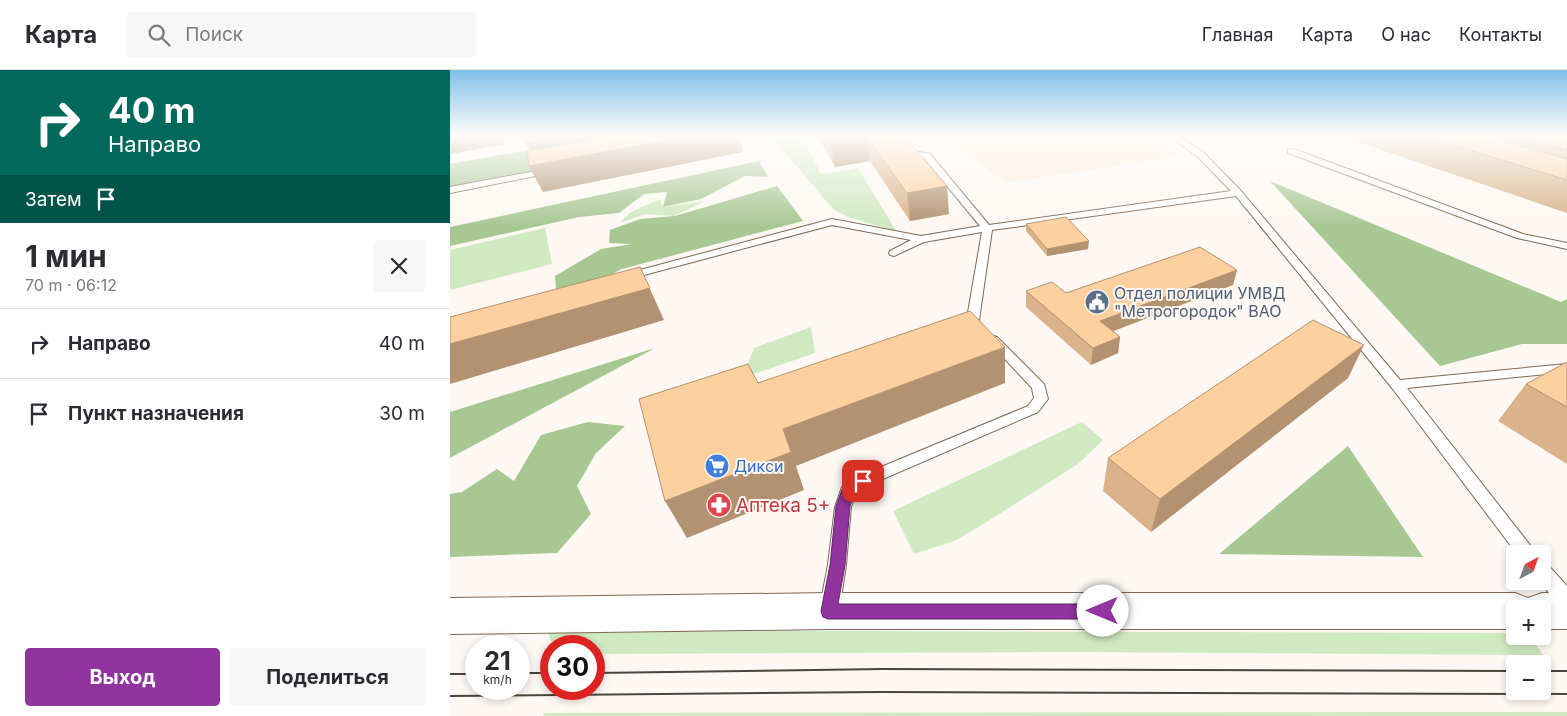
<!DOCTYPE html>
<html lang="ru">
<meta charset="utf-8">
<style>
:root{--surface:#fff;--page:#f7f7f7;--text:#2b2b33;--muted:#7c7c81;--line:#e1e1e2;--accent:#91349e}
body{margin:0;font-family:Inter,sans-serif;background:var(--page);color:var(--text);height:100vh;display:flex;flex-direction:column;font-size:19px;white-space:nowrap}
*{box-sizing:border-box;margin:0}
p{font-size:16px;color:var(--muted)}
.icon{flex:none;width:28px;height:28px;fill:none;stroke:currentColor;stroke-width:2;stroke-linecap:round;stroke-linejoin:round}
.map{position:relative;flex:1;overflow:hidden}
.sheet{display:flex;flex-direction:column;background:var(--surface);width:450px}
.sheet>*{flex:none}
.hud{background:#00695c;color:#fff;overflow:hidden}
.needle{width:32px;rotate:41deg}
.fabs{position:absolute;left:1056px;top:475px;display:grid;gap:10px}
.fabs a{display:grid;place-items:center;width:45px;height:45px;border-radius:5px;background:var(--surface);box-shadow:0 2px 8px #0003;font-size:25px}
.speed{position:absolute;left:15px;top:565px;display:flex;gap:10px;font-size:25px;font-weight:700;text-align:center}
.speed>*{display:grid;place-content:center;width:65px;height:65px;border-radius:50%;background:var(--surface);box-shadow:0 2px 8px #0003;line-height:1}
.speed small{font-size:12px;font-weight:400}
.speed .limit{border:8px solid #d22;background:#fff;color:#111}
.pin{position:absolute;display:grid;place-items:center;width:42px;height:42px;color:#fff;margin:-21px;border-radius:10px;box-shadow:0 2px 8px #0006}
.me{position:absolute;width:55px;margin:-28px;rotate:270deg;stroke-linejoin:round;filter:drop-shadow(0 0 4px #0008)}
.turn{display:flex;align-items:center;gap:18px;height:105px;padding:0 25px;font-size:22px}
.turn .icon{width:65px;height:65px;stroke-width:2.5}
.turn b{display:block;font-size:35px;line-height:42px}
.then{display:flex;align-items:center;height:48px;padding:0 25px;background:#0003;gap:10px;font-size:19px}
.round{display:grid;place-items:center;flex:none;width:52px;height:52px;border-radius:5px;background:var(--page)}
.headline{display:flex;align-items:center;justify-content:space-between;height:85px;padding:0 25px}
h1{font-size:30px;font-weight:700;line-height:38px}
.button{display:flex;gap:10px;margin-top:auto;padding:10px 25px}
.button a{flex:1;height:58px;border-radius:5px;background:var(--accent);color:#fff;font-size:20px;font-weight:700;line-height:58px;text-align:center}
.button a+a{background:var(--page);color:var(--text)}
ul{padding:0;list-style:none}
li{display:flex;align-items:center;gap:15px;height:70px;padding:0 25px;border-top:1px solid var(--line)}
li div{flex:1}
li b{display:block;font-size:19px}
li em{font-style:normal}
header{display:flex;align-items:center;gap:30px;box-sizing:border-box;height:70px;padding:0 25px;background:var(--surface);border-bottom:1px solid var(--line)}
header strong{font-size:24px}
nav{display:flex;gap:28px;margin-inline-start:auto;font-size:18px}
.search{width:350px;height:45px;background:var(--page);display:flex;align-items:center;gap:12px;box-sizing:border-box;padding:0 18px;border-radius:5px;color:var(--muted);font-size:19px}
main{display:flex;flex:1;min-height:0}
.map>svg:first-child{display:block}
.built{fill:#fdebd9}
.green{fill:#cfe9c0}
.forest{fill:#a7c893}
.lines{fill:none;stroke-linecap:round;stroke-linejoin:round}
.service-casing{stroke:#7e6953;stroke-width:2}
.minor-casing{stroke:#7e6953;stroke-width:2}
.service{fill:#fff;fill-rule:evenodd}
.minor{fill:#fff;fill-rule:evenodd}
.tram{stroke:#4d453b;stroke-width:2}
.wall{fill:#dab38a}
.shaded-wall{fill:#b29270}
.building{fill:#fed0a0;stroke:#b29270}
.route{fill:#91349e;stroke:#5e2267}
.labels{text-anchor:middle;stroke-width:4;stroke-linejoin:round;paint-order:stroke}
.service-label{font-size:16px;fill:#4e5e75;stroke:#fdf8f3;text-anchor:start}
.shop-label{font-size:16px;fill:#366cbe;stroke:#fdf8f3;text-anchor:start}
.near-health-label{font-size:19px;fill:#be3a42;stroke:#fdf8f3;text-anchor:start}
</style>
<header>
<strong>Карта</strong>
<div class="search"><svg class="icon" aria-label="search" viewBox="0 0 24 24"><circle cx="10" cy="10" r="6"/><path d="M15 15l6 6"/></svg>Поиск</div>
<nav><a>Главная</a><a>Карта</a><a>О нас</a><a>Контакты</a></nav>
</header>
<main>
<section class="sheet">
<div class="hud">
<div class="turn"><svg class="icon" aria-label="right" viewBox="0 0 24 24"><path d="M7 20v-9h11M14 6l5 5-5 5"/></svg><div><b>40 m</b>Направо</div></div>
<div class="then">Затем<svg class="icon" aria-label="arrive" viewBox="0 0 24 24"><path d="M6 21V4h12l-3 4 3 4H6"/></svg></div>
</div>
<div class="headline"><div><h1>1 мин</h1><p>70 m · 06:12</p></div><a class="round"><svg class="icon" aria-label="close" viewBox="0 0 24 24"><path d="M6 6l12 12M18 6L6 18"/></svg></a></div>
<ul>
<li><svg class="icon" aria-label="right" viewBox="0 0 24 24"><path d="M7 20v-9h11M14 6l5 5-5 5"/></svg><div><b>Направо</b></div><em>40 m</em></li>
<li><svg class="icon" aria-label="arrive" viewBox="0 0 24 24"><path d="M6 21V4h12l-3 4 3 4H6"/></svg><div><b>Пункт назначения</b></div><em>30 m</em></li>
</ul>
<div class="button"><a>Выход</a><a>Поделиться</a></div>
</section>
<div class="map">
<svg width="1117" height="646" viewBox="0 0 1117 646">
<rect width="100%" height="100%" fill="#fdf8f3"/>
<path class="built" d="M493,66H703L731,86L555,113Z"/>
<path class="green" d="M321,66H351L371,104L408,98L446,161L398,147L383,139Z
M210,129L213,137L256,131L224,146L196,144L169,153L181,142Z
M95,158L102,194L0,220V180Z
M361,257L365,283L292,308L304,278Z
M632,352L653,370L628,394L527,458L504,471L464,484L443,441Z
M97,560L1065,563V566H1081L1093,585L624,582L144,584V576H103Z
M1117,642V646H93L95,643Z"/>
<path class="forest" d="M157,66L224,74L0,118V94Z
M309,91L318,107L295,106L251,129L213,137L217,122L194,124L169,143L129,147L0,176V157Z
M820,111L1111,232L1117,229V274H1072L990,296Z
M327,116L353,151L172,199L107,232L105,206L151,179L182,174L159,173L160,160L190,149L225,146Z
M205,278L0,388V342Z
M138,352L175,356L146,383L127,416L141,444L107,483L0,487V424L12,422L47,399L64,411L91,365Z
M898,376L973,487L769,484Z"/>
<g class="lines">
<defs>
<path id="service" d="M427,66H435L447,78L480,84L539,155L781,121L747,86L719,66H728L753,82L791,121L950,310L1117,294V302L957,318L1087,484H1067L942,318L786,126L542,160L529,250L527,253L510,259L504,255L517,248L532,162L474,172L444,186L440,185L439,183L440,181L461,170L382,155L194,205L181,211H173L172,209L186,201L382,149L471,166L530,156L474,88L441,82Z
M838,79H844L1073,164L1117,173V179L1067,168L838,83Z
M102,98H105V102L0,123V117Z
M543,266L547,267L594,314L598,329L588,342L419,415L405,425L401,437L396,495L389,541L386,547L379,550L372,547L369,541L378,495L385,437L392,417L407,407L578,336L584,328L582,318L537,270Z
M1092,493L1098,495L1117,516V539L1110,536L1089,511H1092Z"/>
<path id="minor" d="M379,523H1065L1078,528L1092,523H1117V559H1092V539H1065V559H379L0,564V528Z"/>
</defs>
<use href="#service" class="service-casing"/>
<use href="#minor" class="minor-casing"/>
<use href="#service" class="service"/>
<use href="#minor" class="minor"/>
<path class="tram" d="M1092,601H1117
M69,603H101
M144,603L433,599L1065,601
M0,604H26
M0,626L431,622L1117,624"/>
</g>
<path class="wall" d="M367,66H416L499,144L460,151L420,91L385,97Z
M890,66H1117V143Z
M576,154L638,179L597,186L576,161Z
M787,200L783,215L663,261L670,267L668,283L641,295L576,237V221L616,223Z
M1117,292V394L1048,351L1076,314Z
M898,308L701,462L653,421L658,388Z"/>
<path class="shaded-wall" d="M0,66H54L55,74L0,84Z
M116,66H289L293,82L93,122L79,96L87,94L76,73Z
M416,66L420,91L385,97L380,71Z
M497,116L499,144L460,151L457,123Z
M639,171L638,179L597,186V179Z
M190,197L214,250L0,314V274Z
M787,200L783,215L648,267L650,251Z
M670,267L668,283L641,295L643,278Z
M914,275L898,308L701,462L710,429Z
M555,277V313L346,396L354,420L237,468L215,431L333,359Z"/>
<path class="building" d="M75,66H116L76,73Z
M162,66H238L79,96L77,81Z
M377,66H416L380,71Z
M416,66H454L497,116L457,123Z
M975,66H1038L1117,89V110Z
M1066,66H1117V80Z
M616,147L639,171L597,179L576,154Z
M750,177L787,200L650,251L670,267L643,278L576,221L602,212L616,223Z
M190,197L200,218L0,274V247Z
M520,241L555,277L333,359L341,382L215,431L189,329L298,294L308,313Z
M863,250L914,275L710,429L658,388Z
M1117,292V337L1076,314Z"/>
<linearGradient id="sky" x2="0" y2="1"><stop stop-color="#81c0e9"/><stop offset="0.42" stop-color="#fefcfa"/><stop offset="1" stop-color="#fefcfa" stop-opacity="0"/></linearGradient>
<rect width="1117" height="156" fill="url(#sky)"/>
<path class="route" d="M413,406L418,408L420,411L418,415L404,424L400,436L395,495L388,534H653L659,536L661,541L659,546L653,549H378L373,547L371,541L380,495L386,436L393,417Z"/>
<defs>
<symbol id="civic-disc" viewBox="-11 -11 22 22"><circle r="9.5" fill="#5c6f8a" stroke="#fdf8f3"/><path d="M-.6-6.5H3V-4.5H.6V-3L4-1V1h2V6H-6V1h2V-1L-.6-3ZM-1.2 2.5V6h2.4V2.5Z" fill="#fff"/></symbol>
<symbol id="supermarket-disc" viewBox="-11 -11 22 22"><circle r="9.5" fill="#3f7fe0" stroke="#fdf8f3"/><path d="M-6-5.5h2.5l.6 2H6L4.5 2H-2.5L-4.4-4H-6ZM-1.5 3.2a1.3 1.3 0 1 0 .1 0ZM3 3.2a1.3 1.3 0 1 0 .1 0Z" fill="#fff"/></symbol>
<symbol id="pharmacy-disc" viewBox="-11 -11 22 22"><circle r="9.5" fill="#e0444e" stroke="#fdf8f3"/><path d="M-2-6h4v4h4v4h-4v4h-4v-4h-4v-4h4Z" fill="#fff"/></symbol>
</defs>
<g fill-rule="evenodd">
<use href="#civic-disc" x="633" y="218" width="28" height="28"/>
<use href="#supermarket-disc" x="253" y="382" width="28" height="28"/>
<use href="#pharmacy-disc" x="255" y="421" width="28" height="28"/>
</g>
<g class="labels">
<g class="service-label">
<text x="664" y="229">Отдел полиции УМВД<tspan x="664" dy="18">"Метрогородок" ВАО</tspan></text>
</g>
<g class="shop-label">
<text x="284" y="402">Дикси</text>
</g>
<g class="near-health-label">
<text x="286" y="442">Аптека 5+</text>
</g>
</g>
</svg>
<div class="fabs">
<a><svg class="needle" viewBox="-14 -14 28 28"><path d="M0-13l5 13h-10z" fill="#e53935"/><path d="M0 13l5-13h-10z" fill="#7c7c81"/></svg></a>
<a>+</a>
<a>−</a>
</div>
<div class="speed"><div>21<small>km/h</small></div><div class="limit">30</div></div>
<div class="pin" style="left:413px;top:411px;background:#d93025"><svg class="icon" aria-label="arrive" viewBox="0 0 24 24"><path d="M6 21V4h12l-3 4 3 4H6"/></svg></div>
<svg class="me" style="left:653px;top:541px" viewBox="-20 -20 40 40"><circle r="19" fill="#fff"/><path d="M0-13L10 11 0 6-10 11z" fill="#91349e"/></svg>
</div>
</main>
